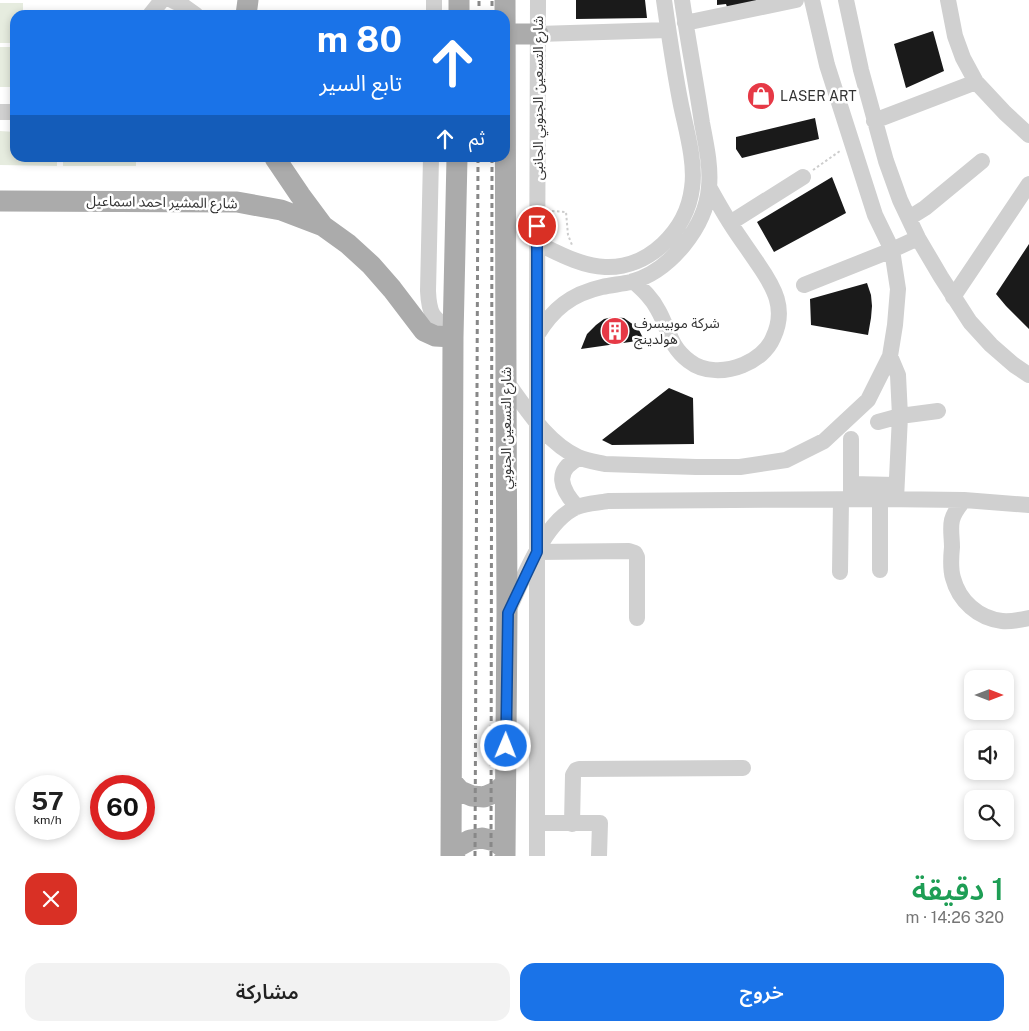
<!DOCTYPE html>
<html lang="ar">
<meta charset="utf-8">
<style>
:root{--surface:#fff;--page:#f2f2f2;--text:#222;--muted:#767676;--accent:#1a73e8}
body{margin:0;font-family:"Public Sans","Noto Sans Arabic",sans-serif;background:var(--page);color:var(--text);direction:rtl;height:100vh;display:flex;flex-direction:column;font-size:19px;white-space:nowrap}
*{box-sizing:border-box;margin:0}
p{font-size:16px;color:var(--muted)}
.icon{flex:none;width:28px;height:28px;fill:none;stroke:currentColor;stroke-width:2;stroke-linecap:round;stroke-linejoin:round}
.map{position:relative;height:856px;overflow:hidden;direction:ltr}
.details{display:flex;flex-direction:column;background:var(--surface);flex:1}
.details>*{flex:none}
.guide{position:absolute;left:10px;top:10px;width:500px;height:152px;border-radius:15px;box-shadow:0 2px 8px #0003;direction:rtl;background:#1a73e8;color:#fff;overflow:hidden}
.needle{width:32px;rotate:90deg}
.buttons{position:absolute;left:964px;top:670px;display:grid;gap:10px}
.buttons a{display:grid;place-items:center;width:50px;height:50px;border-radius:10px;background:var(--surface);box-shadow:0 2px 8px #0003;font-size:25px}
.speed{position:absolute;left:15px;top:775px;display:flex;gap:10px;font-size:25px;font-weight:700;text-align:center}
.speed>*{display:grid;place-content:center;width:65px;height:65px;border-radius:50%;background:var(--surface);box-shadow:0 2px 8px #0003;line-height:1}
.speed small{font-size:12px;font-weight:400}
.speed .limit{border:8px solid #d22;background:#fff;color:#111}
.pin{position:absolute;display:grid;place-items:center;width:42px;height:42px;color:#fff;margin:-21px;border:2px solid #fff;border-radius:50%;box-shadow:0 1px 5px #0007}
.me{position:absolute;width:55px;margin:-28px;rotate:1deg;stroke-linejoin:round;filter:drop-shadow(0 0 4px #0008)}
.turn{display:flex;align-items:center;gap:18px;height:105px;padding:0 25px;font-size:22px}
.turn .icon{width:65px;height:65px;stroke-width:2.5}
.turn b{display:block;font-size:35px;line-height:42px}
.then{display:flex;align-items:center;height:48px;padding:0 25px;background:#0003;gap:10px;font-size:19px}
.round{display:grid;place-items:center;flex:none;width:52px;height:52px;border-radius:15px;background:var(--page)}
.overview{display:flex;align-items:center;justify-content:space-between;height:85px;padding:0 25px}
h1{font-size:30px;font-weight:600;line-height:38px;color:#1e9e55}
.button{display:flex;gap:10px;margin-top:auto;padding:10px 25px}
.button a{flex:1;height:58px;border-radius:15px;background:var(--accent);color:#fff;font-size:20px;font-weight:600;line-height:58px;text-align:center}
.button a+a{background:var(--page);color:var(--text)}
.map>svg:first-child{display:block}
.green{fill:#e6ecdf}
.building{fill:#1a1a1a}
.lines{fill:none;stroke-linecap:round;stroke-linejoin:round}
.path{stroke:#cdcdcd;stroke-width:2;stroke-dasharray:2.5 2.5;stroke-linecap:butt}
.minor{stroke:#d0d0d0;stroke-width:16}
.major{stroke:#ababab;stroke-width:21}
.rail{stroke:#888;stroke-width:3;stroke-dasharray:5 4;stroke-linecap:butt}
.route-casing{stroke:#114b97;stroke-width:12}
.route{stroke:#1a73e8;stroke-width:9}
.labels{text-anchor:middle;stroke-width:5;stroke-linejoin:round;paint-order:stroke}
.poi-label{font-size:14px;fill:#333;stroke:#fff;text-anchor:start}
.street-label{font-size:14px;fill:#333;stroke:#fff}
</style>
<div class="map">
<svg width="1029" height="856" viewBox="0 0 1029 856">
<rect width="100%" height="100%" fill="#fff"/>
<path class="green" d="M0,3H23V15H15V43H0Z
M0,47H15V87H0Z
M0,131L15,132V158H57V166L0,165Z
M63,158H136V166H63Z"/>
<path class="building" d="M576,0H645L647,18L576,19Z
M717,0H761L727,7L726,4L717,5Z
M933,31L944,71L906,88L894,44Z
M815,118L819,139L742,158L736,149V137Z
M832,177L846,213L774,252L757,222Z
M1029,244V329L1006,306L996,294Z
M867,283L871,295L872,306L871,318L868,335L811,325L810,299Z
M613,317L624,318L638,328L644,340L581,349L587,334L596,325L604,319Z
M669,388L693,398L694,444L612,445L602,440Z"/>
<g class="lines">
<path class="path" d="M813,170L840,151
M552,211L566,212L568,235L572,245"/>
<path class="minor" d="M172,0L182,5L196,15
M846,0L861,70L886,161L900,200L918,238L941,277L970,322L991,345L1014,365L1029,375
M948,0L955,36L963,58L976,82L1005,113L1029,135
M150,15L162,0
M434,15V0
M685,23L796,0
M538,34L668,30
M0,112H15
M874,121L976,82
M431,158L428,291C429,313 432,320 453,329
M909,218L925,208L982,161
M730,223L803,177
M537,243C558,253 581,266 605,267C649,269 687,230 692,188C696,163 686,129 681,105C674,70 669,35 664,0
M633,281C643,290 652,298 658,310C669,329 669,346 689,361C704,373 726,372 743,365C756,360 768,350 773,338C787,309 774,287 758,264C750,252 742,241 734,229C725,216 717,201 709,187
M804,285L892,250L918,238
M953,297L1029,184
M537,335C553,309 571,294 602,287C611,285 622,284 631,282C670,271 706,227 709,187C711,166 706,144 702,123C696,82 688,41 682,0
M890,356L898,375L900,416L896,499
M506,381C526,408 546,442 578,457C587,461 596,462 605,464L696,467H740L786,460L824,441L868,400L890,356L895,325L898,289L892,250L875,215L827,65L812,0
M878,422L900,416L938,411
M851,484L896,485
M851,499V439
M964,500C959,506 954,512 952,520C950,528 952,538 952,547C951,557 950,568 953,578C959,601 978,618 1002,621C1011,622 1020,620 1029,618
M577,507C561,489 553,471 579,458
M537,552L629,551L635,553L637,557V618
M880,570V499
M840,572L841,500
M508,611C523,580 544,521 577,507C587,503 598,503 608,501L880,499L964,500L1029,505
M538,823H600L599,856
M572,824L573,775L576,770L579,769L743,768
M537,856V335L538,0"/>
<path class="major" d="M246,15L248,0
M459,15V0
M505,34H538
M275,158L300,195L323,226
M0,201L237,202L281,210L323,226L348,244L371,265L392,289L424,331L435,336L453,337
M452,782L460,791L472,796L484,797L496,792L505,784
M451,856L453,337L457,158
M452,856L459,846L470,840L482,838L495,841L505,849
M505,856L507,613L506,381L505,0"/>
<path class="rail" d="M479,15V0
M492,15V0
M475,856L478,158
M491,856L492,158"/>
</g>
<g class="lines">
<defs>
<path id="route" d="M506,746L508,613L537,552V226"/>
</defs>
<use href="#route" class="route-casing"/>
<use href="#route" class="route"/>
</g>
<defs>
<symbol id="shop-disc" viewBox="-11 -11 22 22"><circle r="9.5" fill="#e63946" stroke="#fff"/><path d="M-5-2.5h2.3a2.7 3.5 0 0 1 5.4 0H5L5.5 6h-11ZM-1.5-2.5h3a1.5 2.3 0 0 0-3 0Z" fill="#fff"/></symbol>
<symbol id="building-disc" viewBox="-11 -11 22 22"><circle r="9.5" fill="#e63946" stroke="#fff"/><path d="M-4-6H4V6H1V3H-1V6H-4ZM-2.5-4.3h1.7v1.8h-1.7ZM.8-4.3h1.7v1.8H.8ZM-2.5-1h1.7V.8h-1.7ZM.8-1h1.7V.8H.8Z" fill="#fff"/></symbol>
</defs>
<g fill-rule="evenodd">
<use href="#shop-disc" x="745" y="80" width="32" height="32"/>
<use href="#building-disc" x="599" y="315" width="32" height="32"/>
</g>
<g class="labels">
<g class="poi-label">
<text x="780" y="101">LASER ART</text>
<text x="634" y="328">شركة موبيسرف<tspan x="634" dy="16">هولدينج</tspan></text>
</g>
<g class="street-label">
<text transform="translate(538 98) rotate(-90)" y="5">شارع التسعين الجنوبي الجانبى</text>
<text transform="translate(162 202) rotate(1)" y="5">شارع المشير احمد اسماعيل</text>
<text transform="translate(506 428) rotate(-90)" y="5">شارع التسعين الجنوبي</text>
</g>
</g>
</svg>
<div class="buttons">
<a><svg class="needle" viewBox="-14 -14 28 28"><path d="M0-13l5 13h-10z" fill="#e53935"/><path d="M0 13l5-13h-10z" fill="#767676"/></svg></a>
<a><svg class="icon" aria-label="sound" viewBox="0 0 24 24"><path d="M4 9h4l5-4v14l-5-4H4zM17 9q2 3 0 6"/></svg></a>
<a><svg class="icon" aria-label="search" viewBox="0 0 24 24"><circle cx="10" cy="10" r="6"/><path d="M15 15l6 6"/></svg></a>
</div>
<div class="speed"><div>57<small>km/h</small></div><div class="limit">60</div></div>
<div class="pin" style="left:537px;top:226px;background:#d93025"><svg class="icon" aria-label="arrive" viewBox="0 0 24 24"><path d="M6 21V4h12l-3 4 3 4H6"/></svg></div>
<svg class="me" style="left:506px;top:746px" viewBox="-20 -20 40 40"><circle r="17" fill="#1a73e8" stroke="#fff" stroke-width="3"/><path d="M0-11L8 9 0 5-8 9z" fill="#fff"/></svg>
<div class="guide">
<div class="turn"><svg class="icon" aria-label="ahead" viewBox="0 0 24 24"><path d="M12 20V5M6 11l6-6 6 6"/></svg><div><b>80 m</b>تابع السير</div></div>
<div class="then">ثم<svg class="icon" aria-label="ahead" viewBox="0 0 24 24"><path d="M12 20V5M6 11l6-6 6 6"/></svg></div>
</div>
</div>
<section class="details">
<div class="overview"><div><h1>1 دقيقة</h1><p>320 m · 14:26</p></div><a class="round" style="background:#d93025;color:#fff"><svg class="icon" aria-label="close" viewBox="0 0 24 24"><path d="M6 6l12 12M18 6L6 18"/></svg></a></div>
<div class="button"><a>خروج</a><a>مشاركة</a></div>
</section>
